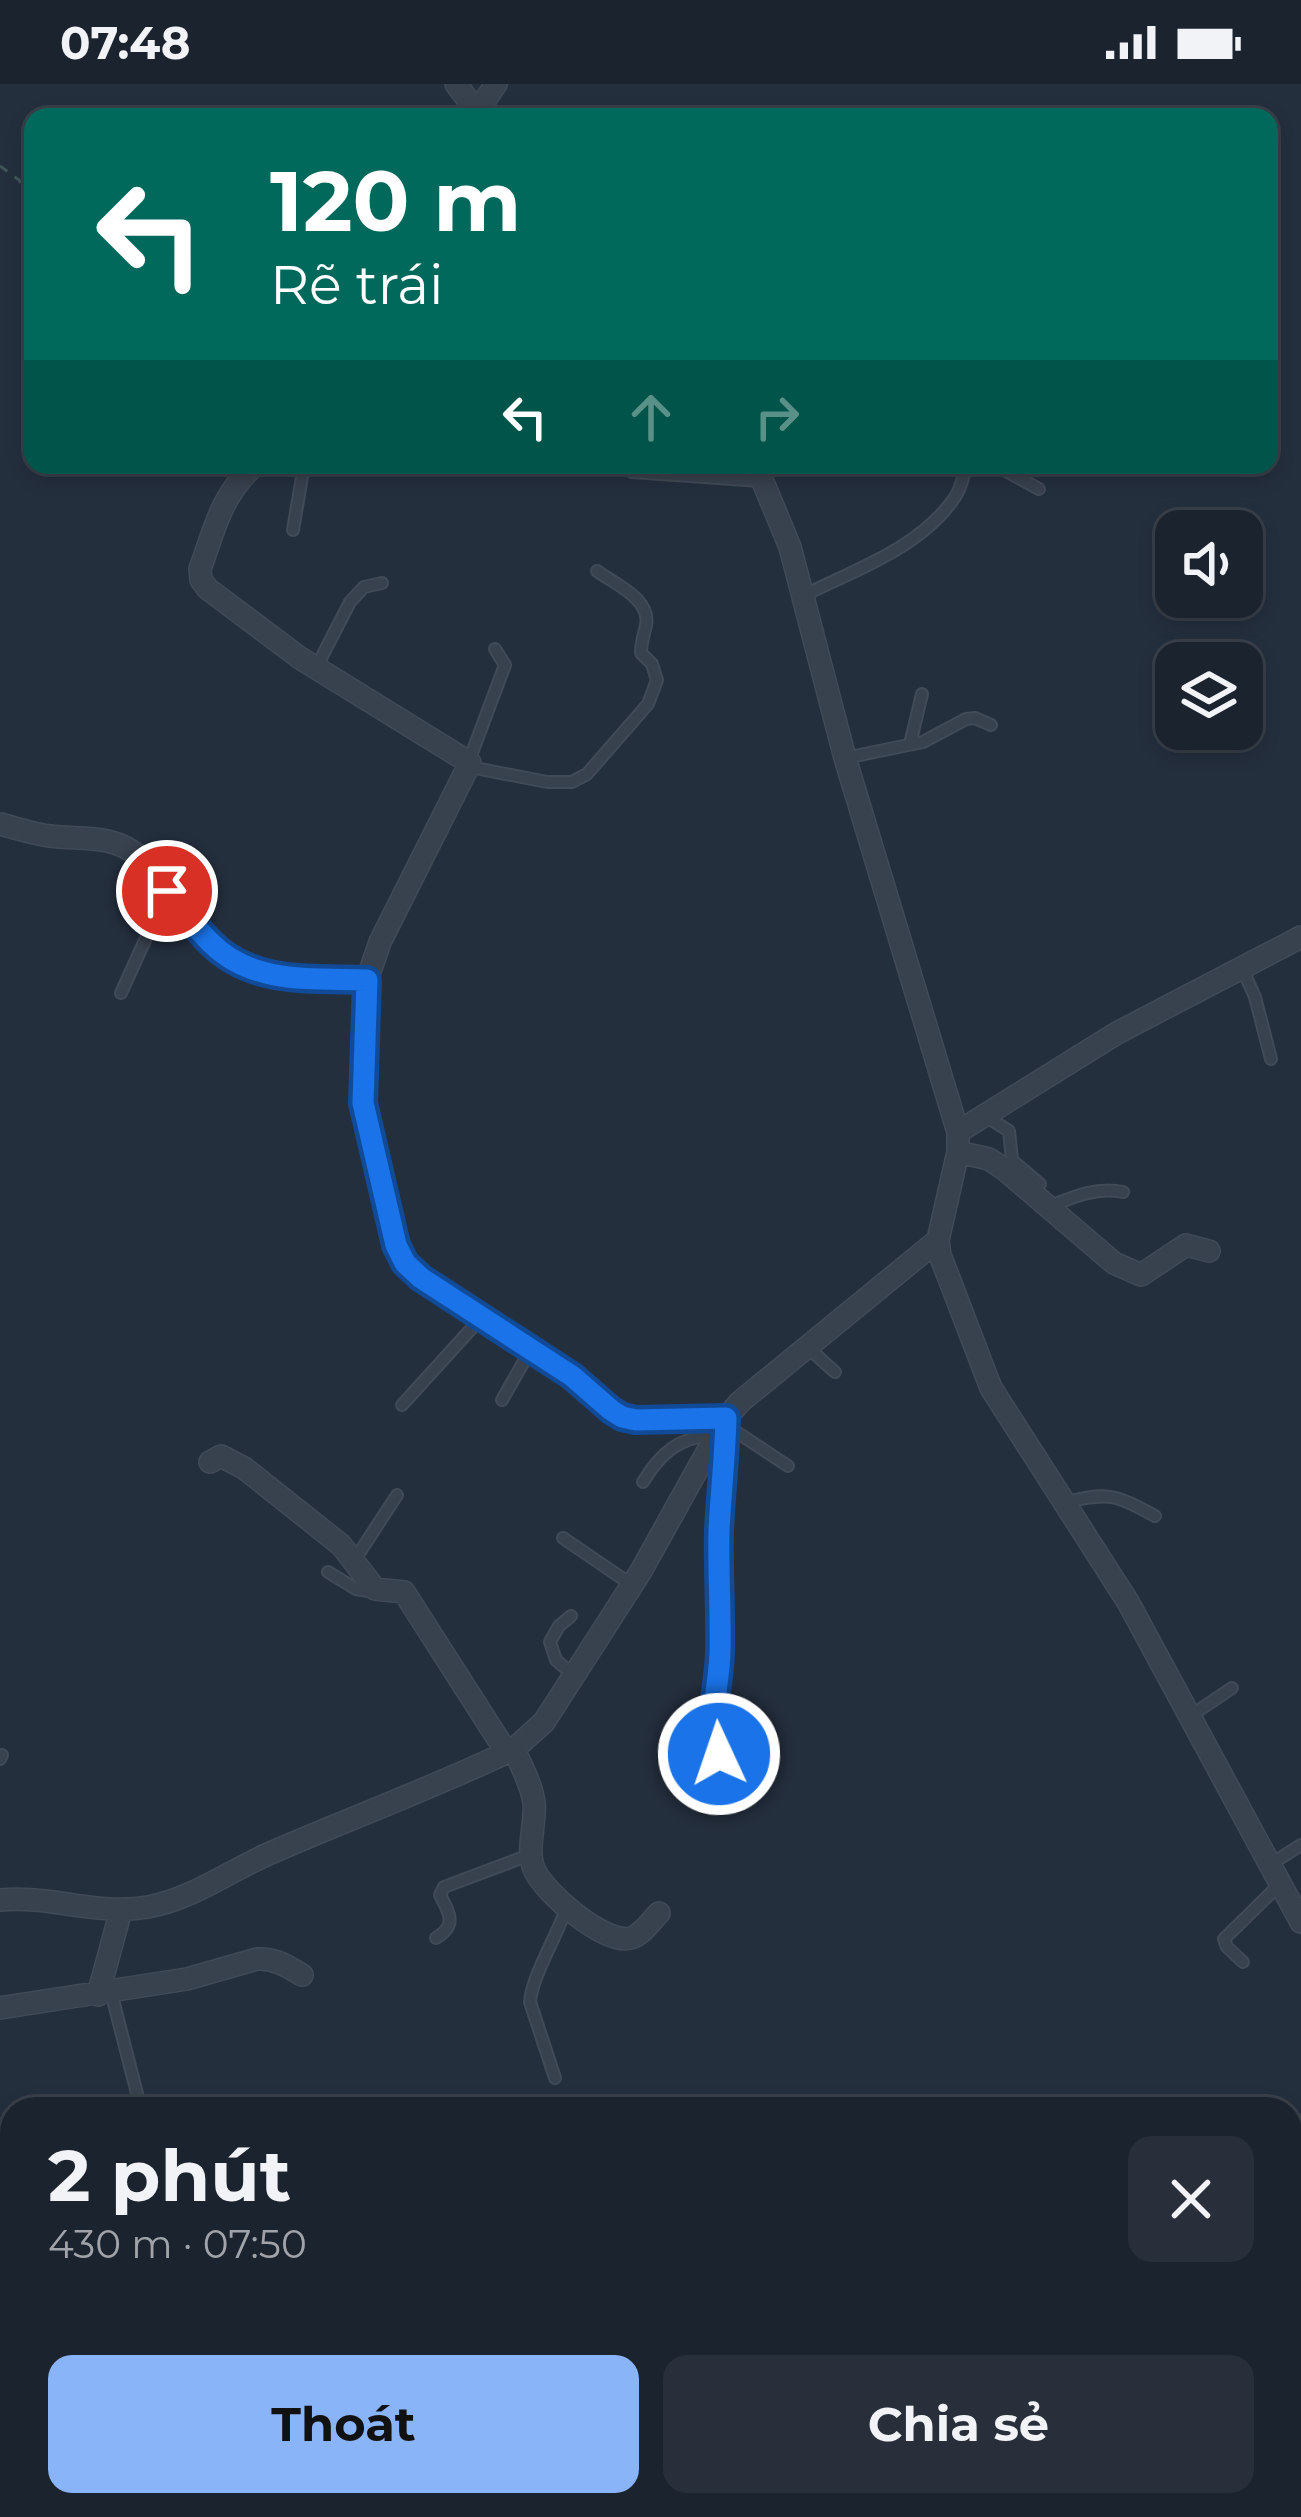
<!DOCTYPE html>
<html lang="vi">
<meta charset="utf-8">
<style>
:root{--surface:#1b232e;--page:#282f3a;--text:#f1f3f6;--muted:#a0a4aa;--line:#39404a;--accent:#8ab4f8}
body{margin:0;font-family:Montserrat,sans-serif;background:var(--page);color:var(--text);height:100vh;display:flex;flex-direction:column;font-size:45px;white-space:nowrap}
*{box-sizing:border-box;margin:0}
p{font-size:39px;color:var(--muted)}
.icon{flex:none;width:66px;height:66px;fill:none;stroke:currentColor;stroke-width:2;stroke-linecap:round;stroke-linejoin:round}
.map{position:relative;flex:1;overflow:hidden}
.details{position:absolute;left:0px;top:2013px;width:1302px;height:420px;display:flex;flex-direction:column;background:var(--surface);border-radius:36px 36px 0 0;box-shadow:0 6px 18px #0003,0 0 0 3px var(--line)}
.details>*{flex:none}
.banner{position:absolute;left:24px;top:24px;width:1254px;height:366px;border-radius:24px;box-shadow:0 6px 18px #0003,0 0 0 3px var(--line);background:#00695c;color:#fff;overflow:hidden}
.controls{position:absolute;left:1155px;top:426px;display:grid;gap:24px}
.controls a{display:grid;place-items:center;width:108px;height:108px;border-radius:24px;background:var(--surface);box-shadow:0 6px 18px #0003,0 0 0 3px var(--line);font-size:60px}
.pin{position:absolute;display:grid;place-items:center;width:102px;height:102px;color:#fff;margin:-51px;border:6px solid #fff;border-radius:50%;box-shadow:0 3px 12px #0007}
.me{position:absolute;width:132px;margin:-66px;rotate:357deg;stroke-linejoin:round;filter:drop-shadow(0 0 9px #0008)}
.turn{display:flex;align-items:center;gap:42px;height:252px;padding:0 48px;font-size:54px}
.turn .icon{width:156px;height:156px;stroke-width:2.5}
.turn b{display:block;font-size:84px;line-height:102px}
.lanes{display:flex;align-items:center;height:114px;padding:0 48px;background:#0003;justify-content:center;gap:60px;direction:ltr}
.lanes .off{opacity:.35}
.round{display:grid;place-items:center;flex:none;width:126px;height:126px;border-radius:24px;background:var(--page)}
.head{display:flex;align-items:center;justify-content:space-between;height:204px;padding:0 48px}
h1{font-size:72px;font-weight:700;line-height:90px}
.button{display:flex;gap:24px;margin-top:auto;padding:24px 48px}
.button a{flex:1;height:138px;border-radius:24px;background:var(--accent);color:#111;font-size:48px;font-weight:700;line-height:138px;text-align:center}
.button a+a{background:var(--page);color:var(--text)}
.status{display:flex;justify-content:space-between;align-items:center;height:84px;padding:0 60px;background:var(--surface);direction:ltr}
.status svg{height:33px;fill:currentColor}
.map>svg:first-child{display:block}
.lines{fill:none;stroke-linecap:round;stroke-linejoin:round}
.lane-casing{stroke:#414a57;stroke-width:14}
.street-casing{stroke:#414a57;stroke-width:24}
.path{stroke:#3f5557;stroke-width:3;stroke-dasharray:9 9;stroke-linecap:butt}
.lane{stroke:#38414e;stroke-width:10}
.street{stroke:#38414e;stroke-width:21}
.route-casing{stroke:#114b97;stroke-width:30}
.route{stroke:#1a73e8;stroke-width:21}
</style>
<div class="status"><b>07:48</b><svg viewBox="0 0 49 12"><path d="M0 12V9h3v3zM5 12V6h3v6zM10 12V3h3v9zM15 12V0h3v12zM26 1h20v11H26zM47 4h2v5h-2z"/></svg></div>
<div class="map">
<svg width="1301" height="2433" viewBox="0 0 1301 2433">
<rect width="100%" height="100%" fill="#242f3e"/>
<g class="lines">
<defs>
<path id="lane" d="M995,381L1039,405
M632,388L760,397
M293,446L304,381
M803,512C854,486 918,465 953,416C961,406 963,393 967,381
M316,584L350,518L364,503L382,499
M910,660L922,610
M845,674L923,658L966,635L975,634L991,641
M469,677L505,581L495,565
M470,683L547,698H572L587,690L648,620L657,596L652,580L641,569C641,558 644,551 646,541C651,515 615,500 597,487
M1242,884L1255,913L1271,975
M121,909L167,808
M987,1033L1009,1047L1012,1076L1040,1100
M1051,1122C1075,1112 1097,1103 1123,1108
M807,1263L835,1288
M502,1316L531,1265
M402,1321L482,1233
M726,1341L788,1382
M643,1398C661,1368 679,1354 714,1350
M1064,1419C1108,1407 1116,1411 1155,1432
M563,1454L632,1501
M354,1477L397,1411
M328,1488L356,1505L374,1508
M571,1532L559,1542L550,1558L556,1576L573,1591
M1189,1633L1232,1604
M0,1675L2,1671
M1271,1780L1301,1761
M436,1854C457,1841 450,1830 440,1811L444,1803L529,1771
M1243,1878L1227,1863L1224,1855L1279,1801
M111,1908L141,2025
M555,1994L530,1918C532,1892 557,1852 566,1825"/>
<path id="street" d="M456,0L481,33
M477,28L496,0
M255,381C222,409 214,446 200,485L201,496L208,505L300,574L470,679L380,858L367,896L363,1020L396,1161L405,1179L421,1194L572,1291L611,1326L622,1333L636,1336L726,1334L719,1446V1598L713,1639V1653L719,1670
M756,381L790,463L845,674L958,1048V1068L938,1156L940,1171L991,1304L1128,1518L1301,1838
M0,740C16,744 33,750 50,752C80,756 112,750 137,771C175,816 211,881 273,892C303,897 336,895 367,896
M958,1048L1117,949L1301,853
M958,1068L989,1075L1004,1085L1114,1179L1141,1191L1186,1161L1209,1167
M210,1378L221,1372L244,1384L341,1461L375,1505L404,1508L507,1669
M514,1665C521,1682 532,1701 534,1719C536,1740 526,1765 534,1785C544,1809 605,1861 631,1854C642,1851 651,1837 659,1829
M0,1816C50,1811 99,1832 148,1823C191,1815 227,1789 266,1771C348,1735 433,1704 514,1665L544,1638L641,1487L726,1334L740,1318L938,1156
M98,1911L121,1826
M0,1924L187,1895L257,1875C275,1874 287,1882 302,1891
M1244,2025L1253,2022L1262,2025
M1290,2038L1301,2043
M1290,2383L1301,2377
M1059,2433L1063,2421"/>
</defs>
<use href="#lane" class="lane-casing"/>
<use href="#street" class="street-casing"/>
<path class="path" d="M0,82L19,96L33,123"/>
<use href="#lane" class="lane"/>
<use href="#street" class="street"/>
</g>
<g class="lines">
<defs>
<path id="route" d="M167,807C182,824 195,844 211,859C253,901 312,894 367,896L363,1019L396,1161L405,1179L421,1194L572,1292L611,1326L622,1333L636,1336L726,1334C725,1371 721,1409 719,1446C718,1487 721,1528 720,1569C719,1603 707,1638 719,1670"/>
</defs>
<use href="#route" class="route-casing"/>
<use href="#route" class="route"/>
</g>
</svg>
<div class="controls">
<a><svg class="icon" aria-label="sound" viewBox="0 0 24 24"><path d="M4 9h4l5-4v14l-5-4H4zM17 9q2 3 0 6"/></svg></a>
<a><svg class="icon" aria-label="layers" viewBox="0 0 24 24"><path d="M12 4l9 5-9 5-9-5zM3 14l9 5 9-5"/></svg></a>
</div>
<div class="pin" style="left:167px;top:807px;background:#d93025"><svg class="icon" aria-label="arrive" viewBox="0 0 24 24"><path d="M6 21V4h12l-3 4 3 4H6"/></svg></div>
<svg class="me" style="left:719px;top:1670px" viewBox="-20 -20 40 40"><circle r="17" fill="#1a73e8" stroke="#fff" stroke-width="3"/><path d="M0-11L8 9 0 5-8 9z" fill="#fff"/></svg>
<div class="banner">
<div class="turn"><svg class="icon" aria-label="left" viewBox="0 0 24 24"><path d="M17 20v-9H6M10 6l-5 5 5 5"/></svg><div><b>120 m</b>Rẽ trái</div></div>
<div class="lanes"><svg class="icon" aria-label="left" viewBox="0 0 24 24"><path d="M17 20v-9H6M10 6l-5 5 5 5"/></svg><svg class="icon off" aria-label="ahead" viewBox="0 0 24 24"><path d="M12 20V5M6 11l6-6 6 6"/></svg><svg class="icon off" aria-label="right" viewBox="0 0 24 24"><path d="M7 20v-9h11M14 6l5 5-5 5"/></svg></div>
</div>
<section class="details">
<div class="head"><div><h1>2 phút</h1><p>430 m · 07:50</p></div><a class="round"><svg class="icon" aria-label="close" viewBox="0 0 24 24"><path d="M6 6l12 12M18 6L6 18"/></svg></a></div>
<div class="button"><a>Thoát</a><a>Chia sẻ</a></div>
</section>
</div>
